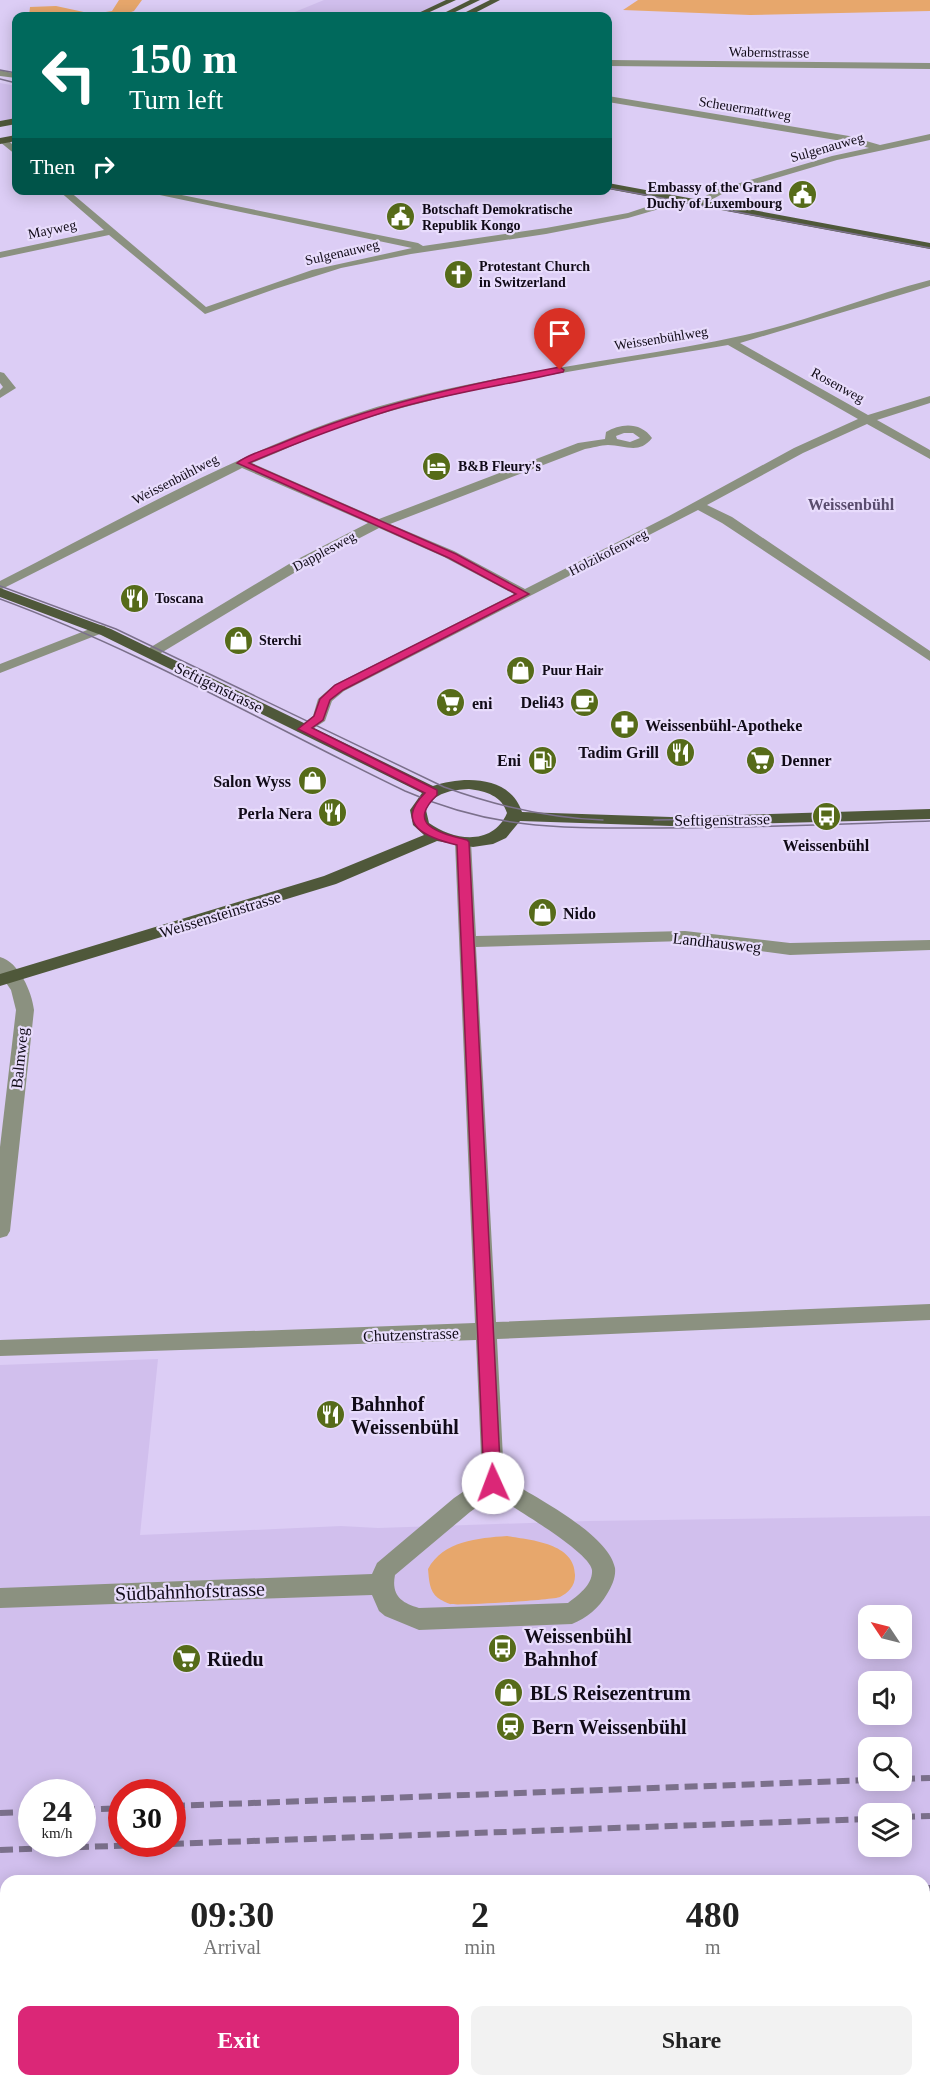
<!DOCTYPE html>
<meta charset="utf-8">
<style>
:root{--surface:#fff;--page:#f2f2f2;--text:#222;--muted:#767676;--accent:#db2777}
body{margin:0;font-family:"Times New Roman",serif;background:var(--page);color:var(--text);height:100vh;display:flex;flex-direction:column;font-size:22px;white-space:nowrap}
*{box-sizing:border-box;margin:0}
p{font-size:20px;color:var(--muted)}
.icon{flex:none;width:33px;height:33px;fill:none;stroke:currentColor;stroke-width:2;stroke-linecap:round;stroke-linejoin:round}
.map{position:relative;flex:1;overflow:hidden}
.details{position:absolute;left:0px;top:1875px;width:930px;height:212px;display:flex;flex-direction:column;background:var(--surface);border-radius:18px 18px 0 0;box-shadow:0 3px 15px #0003}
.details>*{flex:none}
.banner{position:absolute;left:12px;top:12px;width:600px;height:183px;border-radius:12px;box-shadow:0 3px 15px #0003;background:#00695c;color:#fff;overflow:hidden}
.needle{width:39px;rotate:305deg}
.controls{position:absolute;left:858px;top:1605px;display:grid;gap:12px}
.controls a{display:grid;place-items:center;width:54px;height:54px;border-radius:12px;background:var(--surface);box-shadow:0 3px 15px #0003;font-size:30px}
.speed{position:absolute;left:18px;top:1779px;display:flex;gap:12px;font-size:30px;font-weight:700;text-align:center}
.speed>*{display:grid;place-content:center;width:78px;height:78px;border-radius:50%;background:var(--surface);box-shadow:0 3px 15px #0003;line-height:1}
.speed small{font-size:15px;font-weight:400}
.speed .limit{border:9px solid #d22;background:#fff;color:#111}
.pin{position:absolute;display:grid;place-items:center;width:51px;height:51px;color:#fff;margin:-62px -26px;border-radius:50% 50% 50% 0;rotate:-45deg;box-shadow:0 0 6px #0007}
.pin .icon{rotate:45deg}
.me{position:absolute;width:66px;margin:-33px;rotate:358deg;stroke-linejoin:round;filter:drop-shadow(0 0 4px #0008)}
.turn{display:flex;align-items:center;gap:21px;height:126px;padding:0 18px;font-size:27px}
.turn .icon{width:78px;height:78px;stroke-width:2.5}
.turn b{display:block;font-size:42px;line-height:51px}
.then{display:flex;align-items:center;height:57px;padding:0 18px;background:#0003;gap:12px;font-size:22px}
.eta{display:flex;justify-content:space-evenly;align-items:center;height:102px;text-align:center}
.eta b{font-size:36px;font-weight:600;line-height:42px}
.cta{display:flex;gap:12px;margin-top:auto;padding:12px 18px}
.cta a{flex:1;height:69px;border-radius:12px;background:var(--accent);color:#fff;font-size:24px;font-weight:600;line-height:69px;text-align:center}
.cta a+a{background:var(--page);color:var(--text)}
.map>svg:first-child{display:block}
.built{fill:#d1bfed;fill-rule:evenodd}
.green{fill:#e7a76c}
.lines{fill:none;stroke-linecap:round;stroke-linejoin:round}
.minor{fill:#8b9180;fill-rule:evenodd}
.major{fill:#4f583a;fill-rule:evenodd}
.tram{stroke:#7b708b;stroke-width:1.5}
.rail{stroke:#7b708b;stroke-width:6;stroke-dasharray:13 6;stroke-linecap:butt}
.route{fill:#db2777;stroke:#8e194d;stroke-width:1.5}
.labels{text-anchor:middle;stroke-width:4.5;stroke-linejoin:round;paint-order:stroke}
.far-street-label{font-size:14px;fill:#110b18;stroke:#e8dcfc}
.far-poi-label{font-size:14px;font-weight:bold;fill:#110b18;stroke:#e8dcfc;text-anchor:start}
.far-quarter-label{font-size:16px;font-weight:bold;fill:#594c6d;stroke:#e8dcfc}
.street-label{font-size:16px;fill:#110b18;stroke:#e8dcfc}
.poi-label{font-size:16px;font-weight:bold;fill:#110b18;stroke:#e8dcfc;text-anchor:end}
.near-poi-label{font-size:20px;font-weight:bold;fill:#110b18;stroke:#e8dcfc;text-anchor:start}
.near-street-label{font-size:20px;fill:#110b18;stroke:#e8dcfc}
</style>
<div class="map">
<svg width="930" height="2086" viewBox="0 0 930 2086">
<rect width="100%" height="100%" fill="#dccdf5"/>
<path class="built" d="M324,0H454L417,16H285Z
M0,83L16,86V118L0,121Z
M158,1359L140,1535L341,1526L378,1528L588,1521L930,1516V1923H924V1881H6V2080H780L781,2086H0V1365ZM868,1616H902V1648H868ZM868,1682H902V1714H868ZM868,1748H902V1780H868ZM32,1792H82V1844H32ZM122,1792H172V1844H122ZM868,1814H902V1846H868Z"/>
<path class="green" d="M119,0H142L134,11L120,16H29L30,7L56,6L93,14L112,11Z
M638,0H930V11L750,15L623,10Z
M507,1536C531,1540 576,1543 575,1576C575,1586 568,1593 560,1597C553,1600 458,1606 450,1604C447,1603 441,1600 438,1598C429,1591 429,1579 428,1569C443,1541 478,1538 507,1536Z
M924,1923H930V2086H781L780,2081L924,2080Z"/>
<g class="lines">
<path class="minor" d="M608,60L930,63V69L608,66Z
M0,70L16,74V78L0,76Z
M608,96L849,136L880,145L930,134V140L837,160L722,194L700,206L697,205V201L716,190L832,156L869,148L848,142L608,102Z
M0,138H6L16,148V155L0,142Z
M58,190H68L206,307L312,270L412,248L136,190H157L418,243L423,246L546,228L628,213L652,205L673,195L678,198L659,209L628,218L546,234L411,254L341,268L275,289L205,314L109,235L0,258V252L104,230Z
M930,280V286L740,343L868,415L930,396V403L877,420L930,450V459L867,424L803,453L707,505L732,517L930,651V661L722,523L698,510L344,691L332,701L325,721L308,732H298L296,729L313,716L318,699L334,685L514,594L444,557L379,528L304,567L156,656H146L144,653L146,650L294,561L368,523L242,468L0,590V581C110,525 218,463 334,421C467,373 608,365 745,335C808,321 868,296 930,280ZM728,345L858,419L794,448L669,516L525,589L454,551L390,524L585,449C592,448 601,445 608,445C625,445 639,455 652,438C641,422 621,423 606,432L605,439L578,443L379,519L252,463C283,451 314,435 345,425C469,384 599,367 728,345ZM624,433H633L640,438L630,442L617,439L616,436Z
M0,372L4,373L16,388L0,398V390L3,387L0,383Z
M100,625L105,626L107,629L105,632L0,673V664Z
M463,837L471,842L476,936L685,931L790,943L930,940V950L790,955L685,941L476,947L496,1322L930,1304V1320L497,1339L504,1478C533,1496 608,1533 615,1568C616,1577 612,1586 607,1594C599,1608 587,1618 572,1624L419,1630L385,1616L379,1611L372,1595L0,1608V1588L372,1574L377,1563L454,1498L482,1479L476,1340L0,1356V1340L475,1323L455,842ZM494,1495C511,1506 590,1552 592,1570C593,1585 578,1595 568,1603L419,1608C401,1603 391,1595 395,1575L470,1512Z
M0,957C19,962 32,992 34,1010L10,1231L7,1236L0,1238V1147L16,1010L11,990L0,974Z"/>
<path class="major" d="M446,0H456L421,16H412Z
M470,0H480L447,16H438Z
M490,0H500L469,16L462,14Z
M16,118V124L0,127V121Z
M16,135V141L0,144V138Z
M608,183L930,243V249L608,189Z
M0,588L111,629L433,786C463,776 510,775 522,812L671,817L930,809V819L671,826L520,821L506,838L493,844L473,847L437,841L336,884L0,986V974L324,876L424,835L413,825L410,810L422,793L101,635L0,597ZM469,789C486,791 502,796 507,813C493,846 454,841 429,823L426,810C434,792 452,790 469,789Z"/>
<path class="tram" d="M0,70L16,73
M0,79L16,83
M608,188L930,248
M0,586L116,629L444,787C496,806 547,818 603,820
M0,599C141,651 270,726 405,791C496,831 564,828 660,828C750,828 840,824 930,821
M654,820L723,819"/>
<path class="rail" d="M902,1779L930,1778
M172,1806L868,1780
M82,1810L122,1808
M0,1813L32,1812
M902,1817L930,1816
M0,1850L868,1819
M924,1888H930
M0,1924H6
M0,1962H6"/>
</g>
<path class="route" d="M560,367L564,370L563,372C506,385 448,393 391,410C343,425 296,443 249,463L456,554L529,594L343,690L330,700L323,720L312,728L437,790V795C405,826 441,833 467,840L469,842L501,1483L499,1488L493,1490L487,1488L484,1483L457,845C428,838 393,825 425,793L298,729L314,716L320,699L335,685L516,594L449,558L237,463C248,454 268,449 282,443C371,405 465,385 560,367Z"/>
<defs>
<symbol id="civic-disc" viewBox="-11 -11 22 22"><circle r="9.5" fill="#566b19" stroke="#e8dcfc"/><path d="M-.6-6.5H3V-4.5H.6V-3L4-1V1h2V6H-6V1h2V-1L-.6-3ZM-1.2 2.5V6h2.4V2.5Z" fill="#fff"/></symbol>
<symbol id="church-disc" viewBox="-11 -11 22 22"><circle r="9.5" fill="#566b19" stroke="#e8dcfc"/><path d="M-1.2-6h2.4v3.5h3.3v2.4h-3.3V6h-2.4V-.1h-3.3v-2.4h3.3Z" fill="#fff"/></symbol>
<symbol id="hotel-disc" viewBox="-11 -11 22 22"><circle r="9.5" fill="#566b19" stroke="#e8dcfc"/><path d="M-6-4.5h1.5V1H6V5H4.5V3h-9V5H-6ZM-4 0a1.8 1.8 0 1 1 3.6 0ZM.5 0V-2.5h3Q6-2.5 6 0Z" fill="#fff"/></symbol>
<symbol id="restaurant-disc" viewBox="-11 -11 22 22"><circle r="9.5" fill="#566b19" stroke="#e8dcfc"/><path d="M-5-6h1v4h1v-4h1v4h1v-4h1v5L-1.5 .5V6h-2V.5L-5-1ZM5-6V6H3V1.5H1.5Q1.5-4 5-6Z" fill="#fff"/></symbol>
<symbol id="shop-disc" viewBox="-11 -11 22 22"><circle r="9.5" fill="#566b19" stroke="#e8dcfc"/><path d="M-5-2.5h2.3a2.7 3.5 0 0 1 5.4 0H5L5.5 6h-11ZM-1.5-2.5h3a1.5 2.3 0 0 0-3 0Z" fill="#fff"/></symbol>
<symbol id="cafe-disc" viewBox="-11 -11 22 22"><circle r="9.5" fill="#566b19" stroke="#e8dcfc"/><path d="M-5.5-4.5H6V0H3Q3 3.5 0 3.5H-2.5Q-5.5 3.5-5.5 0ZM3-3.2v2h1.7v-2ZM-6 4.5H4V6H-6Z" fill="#fff"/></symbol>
<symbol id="supermarket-disc" viewBox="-11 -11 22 22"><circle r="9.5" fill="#566b19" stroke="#e8dcfc"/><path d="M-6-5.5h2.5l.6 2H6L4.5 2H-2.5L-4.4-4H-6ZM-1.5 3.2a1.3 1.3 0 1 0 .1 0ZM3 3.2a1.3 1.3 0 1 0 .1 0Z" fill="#fff"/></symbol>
<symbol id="pharmacy-disc" viewBox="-11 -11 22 22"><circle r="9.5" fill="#566b19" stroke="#e8dcfc"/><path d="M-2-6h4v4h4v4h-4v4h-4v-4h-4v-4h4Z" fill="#fff"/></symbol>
<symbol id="fuel-disc" viewBox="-11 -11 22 22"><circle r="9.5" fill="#566b19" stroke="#e8dcfc"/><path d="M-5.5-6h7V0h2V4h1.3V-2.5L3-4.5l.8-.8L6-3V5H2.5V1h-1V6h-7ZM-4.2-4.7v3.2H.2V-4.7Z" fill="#fff"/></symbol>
<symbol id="bus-disc" viewBox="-11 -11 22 22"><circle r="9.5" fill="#566b19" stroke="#e8dcfc"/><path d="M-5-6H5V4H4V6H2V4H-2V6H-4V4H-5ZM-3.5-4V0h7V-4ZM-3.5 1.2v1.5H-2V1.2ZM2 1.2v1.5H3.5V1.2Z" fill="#fff"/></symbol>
<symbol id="station-disc" viewBox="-11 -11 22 22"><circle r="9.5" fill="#566b19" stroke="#e8dcfc"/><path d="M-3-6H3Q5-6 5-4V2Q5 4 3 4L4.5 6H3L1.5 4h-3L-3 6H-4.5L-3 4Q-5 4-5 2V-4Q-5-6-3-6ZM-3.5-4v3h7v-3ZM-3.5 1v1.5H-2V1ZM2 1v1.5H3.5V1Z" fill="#fff"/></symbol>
</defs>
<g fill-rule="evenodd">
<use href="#civic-disc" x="786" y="178" width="33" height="33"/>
<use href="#civic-disc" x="384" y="200" width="33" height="33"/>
<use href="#church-disc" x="442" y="258" width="33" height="33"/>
<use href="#hotel-disc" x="420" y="450" width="33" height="33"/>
<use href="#restaurant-disc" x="118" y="582" width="33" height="33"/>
<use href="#shop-disc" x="222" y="624" width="33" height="33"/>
<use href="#shop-disc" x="504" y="654" width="33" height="33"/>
<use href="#cafe-disc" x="568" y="686" width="33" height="33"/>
<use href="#supermarket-disc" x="434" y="686" width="33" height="33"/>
<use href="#pharmacy-disc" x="608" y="708" width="33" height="33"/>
<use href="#restaurant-disc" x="664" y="736" width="33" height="33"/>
<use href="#fuel-disc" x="526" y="744" width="33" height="33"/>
<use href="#supermarket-disc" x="744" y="744" width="33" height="33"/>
<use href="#shop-disc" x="296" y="764" width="33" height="33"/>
<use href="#restaurant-disc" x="316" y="796" width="33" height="33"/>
<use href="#bus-disc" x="810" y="800" width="33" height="33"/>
<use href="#shop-disc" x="526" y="896" width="33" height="33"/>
<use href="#restaurant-disc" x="314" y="1398" width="33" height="33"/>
<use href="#bus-disc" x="486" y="1632" width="33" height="33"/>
<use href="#supermarket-disc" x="170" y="1642" width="33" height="33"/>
<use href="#shop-disc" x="492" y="1676" width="33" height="33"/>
<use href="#station-disc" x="494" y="1710" width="33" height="33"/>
</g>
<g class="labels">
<g class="far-street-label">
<text transform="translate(769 52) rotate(1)" y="5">Wabernstrasse</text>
<text transform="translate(745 108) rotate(9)" y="5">Scheuermattweg</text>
<text transform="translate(827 147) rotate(-16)" y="5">Sulgenauweg</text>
<text transform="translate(52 229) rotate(-12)" y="5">Mayweg</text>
<text transform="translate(342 252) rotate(-13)" y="5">Sulgenauweg</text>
<text transform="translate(661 338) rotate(-9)" y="5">Weissenbühlweg</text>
<text transform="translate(838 385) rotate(29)" y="5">Rosenweg</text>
<text transform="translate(175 479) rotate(-27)" y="5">Weissenbühlweg</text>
<text transform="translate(324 551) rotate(-28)" y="5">Dapplesweg</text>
<text transform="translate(608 552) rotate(-27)" y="5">Holzikofenweg</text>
</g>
<g class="far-poi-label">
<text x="782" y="192" text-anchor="end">Embassy of the Grand<tspan x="782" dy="16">Duchy of Luxembourg</tspan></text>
<text x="422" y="214">Botschaft Demokratische<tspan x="422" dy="16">Republik Kongo</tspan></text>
<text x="479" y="271">Protestant Church<tspan x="479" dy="16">in Switzerland</tspan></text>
<text x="458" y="471">B&amp;B Fleury's</text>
<text x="155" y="603">Toscana</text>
<text x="259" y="645">Sterchi</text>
<text x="542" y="675">Puur Hair</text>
</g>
<g class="far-quarter-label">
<text x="851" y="510">Weissenbühl</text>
</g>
<g class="street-label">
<text transform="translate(219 687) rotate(26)" y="6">Seftigenstrasse</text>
<text transform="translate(722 819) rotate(-1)" y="6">Seftigenstrasse</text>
<text transform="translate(220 914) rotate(-17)" y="6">Weissensteinstrasse</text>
<text transform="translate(717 942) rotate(6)" y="6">Landhausweg</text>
<text transform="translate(19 1058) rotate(-84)" y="6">Balmweg</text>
<text transform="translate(411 1334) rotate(-2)" y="6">Chutzenstrasse</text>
</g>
<g class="poi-label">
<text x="564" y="708">Deli43</text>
<text x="472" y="709" text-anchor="start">eni</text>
<text x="645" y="731" text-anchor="start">Weissenbühl-Apotheke</text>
<text x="659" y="758">Tadim Grill</text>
<text x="521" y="766">Eni</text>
<text x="781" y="766" text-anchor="start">Denner</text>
<text x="291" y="787">Salon Wyss</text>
<text x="312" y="819">Perla Nera</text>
<text x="826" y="851" text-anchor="middle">Weissenbühl</text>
<text x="563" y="919" text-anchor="start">Nido</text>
</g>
<g class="near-poi-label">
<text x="351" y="1411">Bahnhof<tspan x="351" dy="23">Weissenbühl</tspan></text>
<text x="524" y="1643">Weissenbühl<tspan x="524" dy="23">Bahnhof</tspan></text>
<text x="207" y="1666">Rüedu</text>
<text x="530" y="1700">BLS Reisezentrum</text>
<text x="532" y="1734">Bern Weissenbühl</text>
</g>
<g class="near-street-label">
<text transform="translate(190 1591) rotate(-2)" y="7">Südbahnhofstrasse</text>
</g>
</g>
</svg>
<div class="controls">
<a><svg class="needle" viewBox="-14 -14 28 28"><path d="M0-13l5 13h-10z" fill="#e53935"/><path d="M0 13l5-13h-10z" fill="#767676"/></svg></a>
<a><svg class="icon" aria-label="sound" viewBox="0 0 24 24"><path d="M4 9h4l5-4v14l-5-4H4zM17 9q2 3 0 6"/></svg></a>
<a><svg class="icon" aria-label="search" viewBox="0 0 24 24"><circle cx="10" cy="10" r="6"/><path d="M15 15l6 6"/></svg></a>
<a><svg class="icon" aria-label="layers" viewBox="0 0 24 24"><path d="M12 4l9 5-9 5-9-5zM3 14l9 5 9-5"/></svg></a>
</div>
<div class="speed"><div>24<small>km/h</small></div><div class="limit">30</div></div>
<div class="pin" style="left:560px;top:370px;background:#d93025"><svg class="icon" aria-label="arrive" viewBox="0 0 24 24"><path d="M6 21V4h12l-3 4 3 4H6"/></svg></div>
<svg class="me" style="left:493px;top:1483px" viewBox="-20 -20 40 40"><circle r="19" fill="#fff"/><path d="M0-13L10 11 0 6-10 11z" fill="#db2777"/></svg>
<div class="banner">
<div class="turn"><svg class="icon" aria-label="left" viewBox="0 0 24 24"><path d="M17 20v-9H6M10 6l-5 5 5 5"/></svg><div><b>150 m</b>Turn left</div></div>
<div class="then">Then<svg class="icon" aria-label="right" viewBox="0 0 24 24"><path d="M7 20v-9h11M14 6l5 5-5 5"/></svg></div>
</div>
<section class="details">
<div class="eta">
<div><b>09:30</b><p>Arrival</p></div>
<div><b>2</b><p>min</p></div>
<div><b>480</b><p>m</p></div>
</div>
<div class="cta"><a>Exit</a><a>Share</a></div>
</section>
</div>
